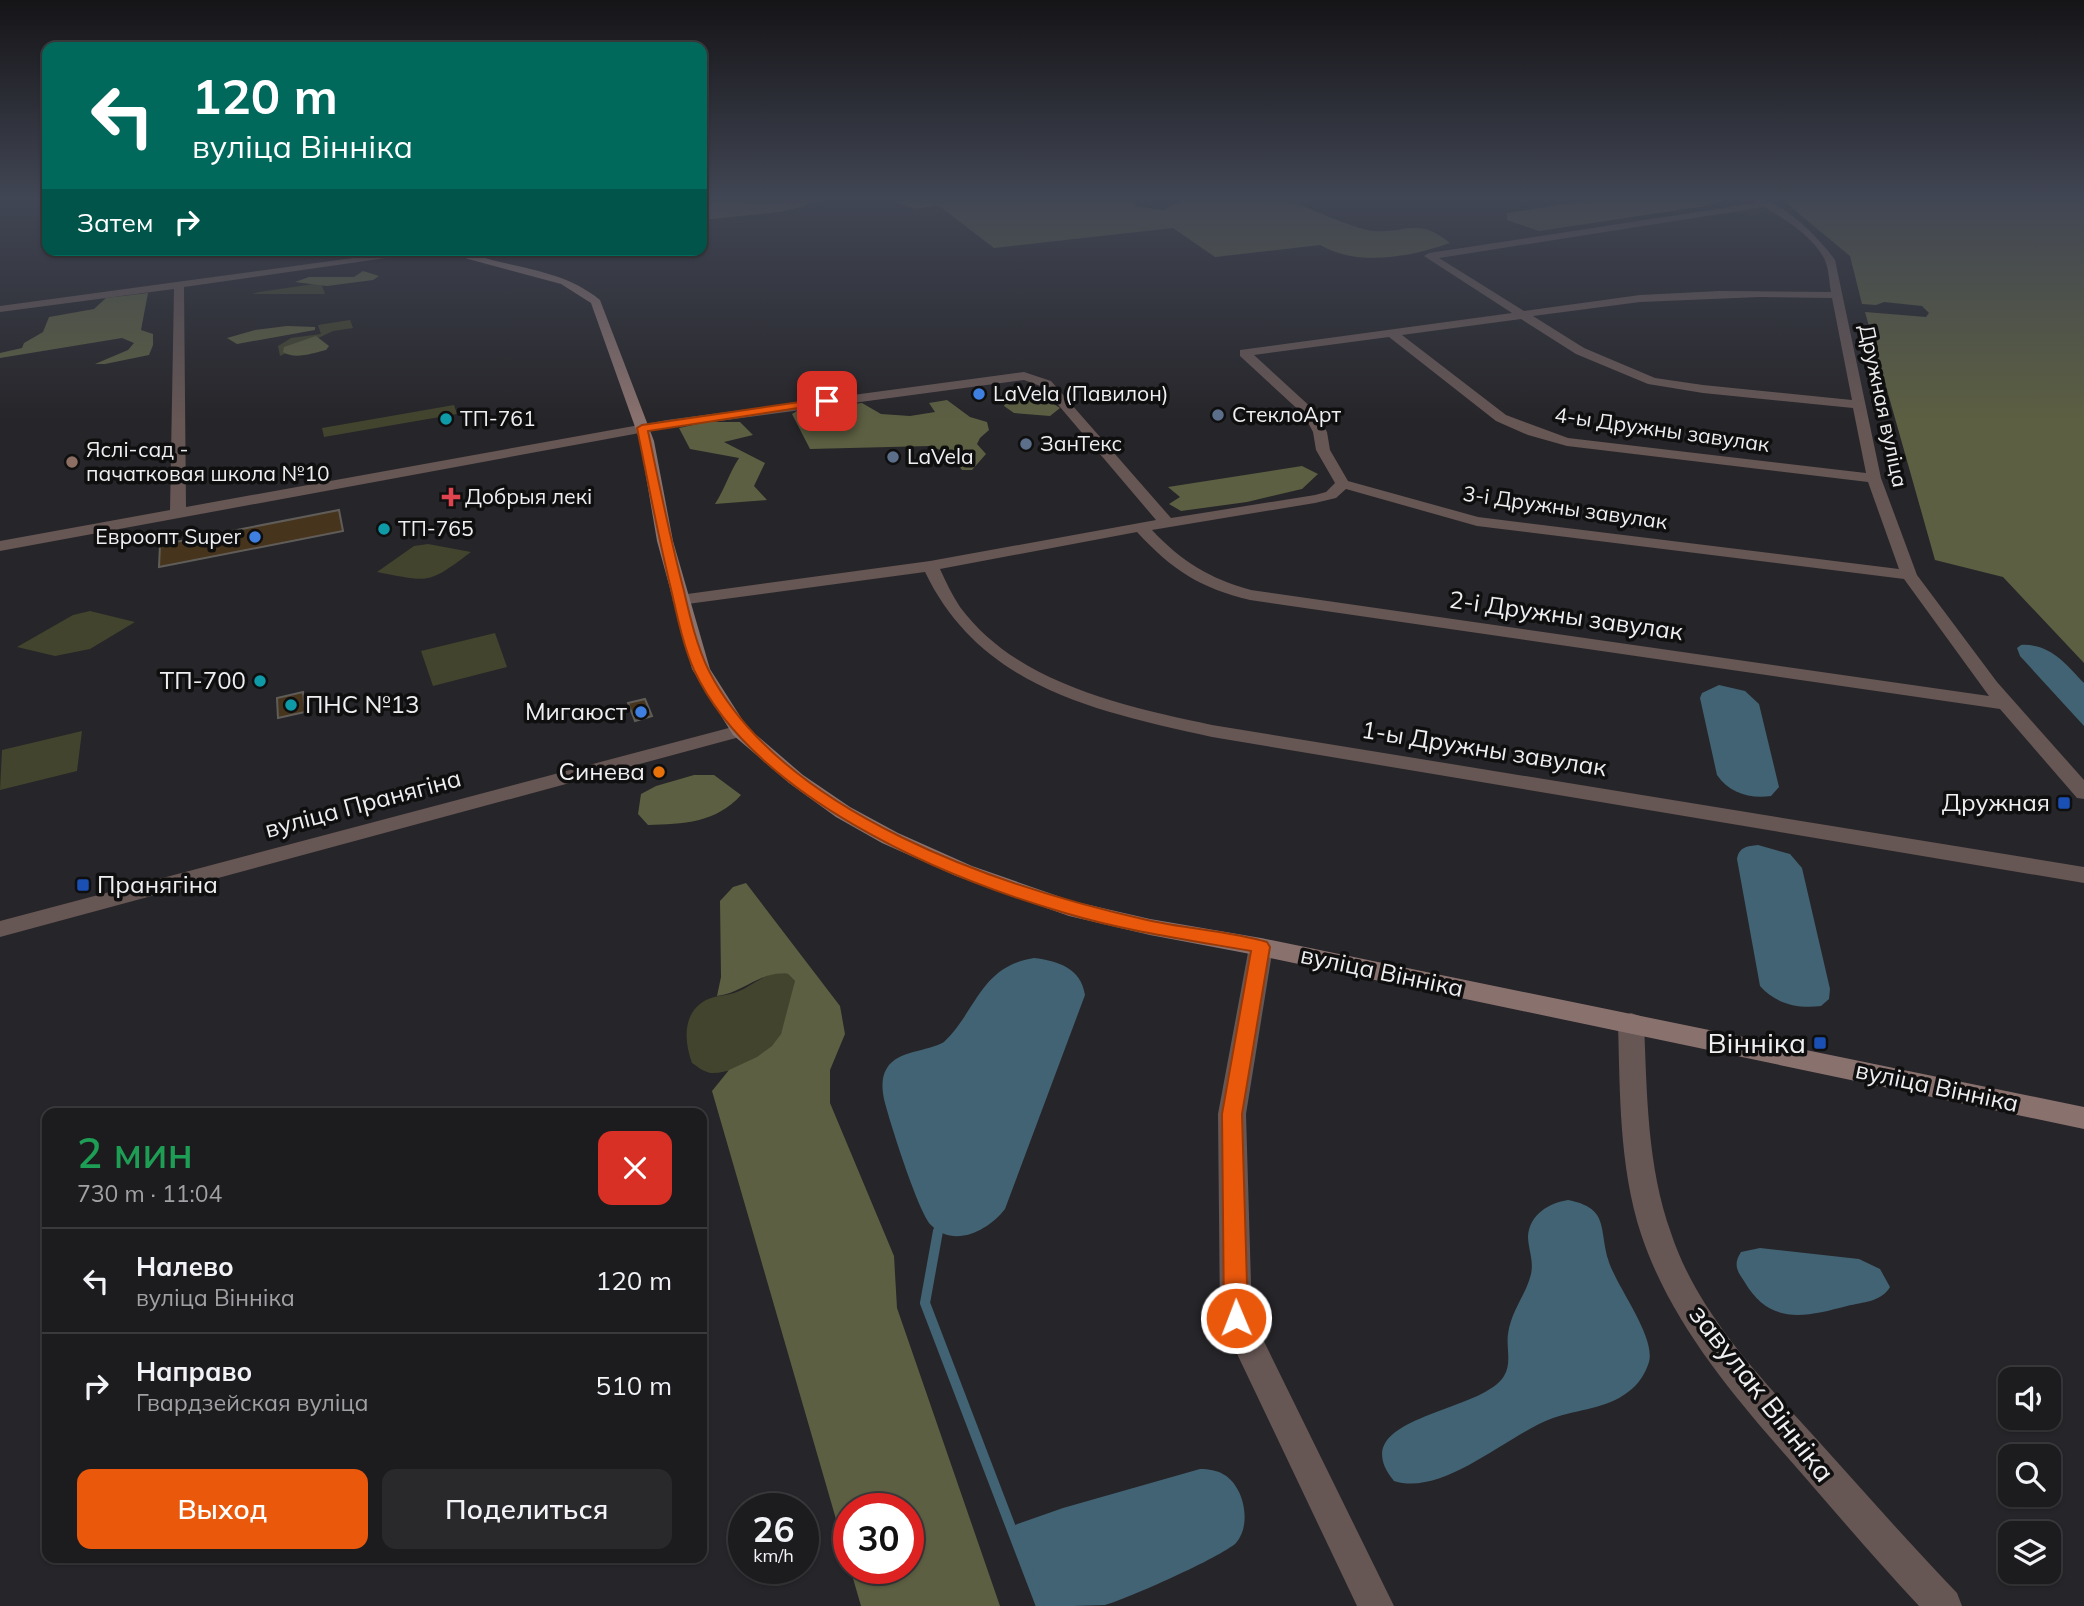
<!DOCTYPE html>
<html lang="ru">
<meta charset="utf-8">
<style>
:root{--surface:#1c1c1f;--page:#29292c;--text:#f1f3f6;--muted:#a0a1a4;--line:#3a3a3d;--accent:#ea580c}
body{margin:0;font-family:Mulish,sans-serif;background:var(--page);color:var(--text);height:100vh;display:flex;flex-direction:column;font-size:26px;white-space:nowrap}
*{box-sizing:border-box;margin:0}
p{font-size:23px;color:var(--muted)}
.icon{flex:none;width:38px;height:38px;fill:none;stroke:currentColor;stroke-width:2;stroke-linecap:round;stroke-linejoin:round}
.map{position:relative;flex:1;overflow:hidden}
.details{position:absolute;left:42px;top:1108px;width:665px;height:455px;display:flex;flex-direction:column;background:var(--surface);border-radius:14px;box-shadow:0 2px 5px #0004,0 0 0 2px var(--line)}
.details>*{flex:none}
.banner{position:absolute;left:42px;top:42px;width:665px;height:214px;border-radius:14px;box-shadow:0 2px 5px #0004,0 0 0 2px var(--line);background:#00695c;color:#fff;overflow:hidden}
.fabs{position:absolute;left:1998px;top:1367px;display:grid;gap:14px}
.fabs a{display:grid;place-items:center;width:63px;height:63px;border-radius:14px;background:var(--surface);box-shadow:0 2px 5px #0004,0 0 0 2px var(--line);font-size:35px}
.speed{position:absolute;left:728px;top:1493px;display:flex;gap:14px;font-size:35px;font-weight:700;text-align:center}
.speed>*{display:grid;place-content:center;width:91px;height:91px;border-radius:50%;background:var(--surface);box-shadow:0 2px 5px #0004,0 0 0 2px var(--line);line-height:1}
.speed small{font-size:18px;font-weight:400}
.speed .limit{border:10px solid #d22;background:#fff;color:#111}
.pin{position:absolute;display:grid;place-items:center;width:60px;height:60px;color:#fff;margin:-30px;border-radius:14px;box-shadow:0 4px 10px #0006}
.me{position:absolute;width:77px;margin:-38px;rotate:359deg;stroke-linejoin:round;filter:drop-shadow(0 0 5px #0008)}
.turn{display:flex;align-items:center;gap:24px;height:147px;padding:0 35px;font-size:32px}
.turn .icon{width:91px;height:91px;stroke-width:2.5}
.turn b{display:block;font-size:49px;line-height:60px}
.then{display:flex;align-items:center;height:66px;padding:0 35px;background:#0003;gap:14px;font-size:26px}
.round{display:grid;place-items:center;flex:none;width:74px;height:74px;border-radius:14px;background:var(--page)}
.overview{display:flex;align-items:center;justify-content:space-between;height:119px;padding:0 35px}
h1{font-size:42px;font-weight:600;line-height:52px;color:#1e9e55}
.button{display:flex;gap:14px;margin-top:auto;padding:14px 35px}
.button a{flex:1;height:80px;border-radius:14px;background:var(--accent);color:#fff;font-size:28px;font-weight:600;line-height:80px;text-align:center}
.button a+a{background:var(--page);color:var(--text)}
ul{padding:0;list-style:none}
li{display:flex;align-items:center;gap:21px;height:105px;padding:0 35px;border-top:2px solid var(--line)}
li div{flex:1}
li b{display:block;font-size:26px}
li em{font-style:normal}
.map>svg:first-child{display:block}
.green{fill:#42442d}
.forest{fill:#5c5f41}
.water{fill:#426373}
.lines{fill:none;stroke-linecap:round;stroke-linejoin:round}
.stream{stroke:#426373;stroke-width:10}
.building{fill:#47341c;stroke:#605d59;stroke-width:2}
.street{fill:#665654;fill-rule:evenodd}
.secondary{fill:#89716e;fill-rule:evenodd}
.route{fill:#ea580c;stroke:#983908;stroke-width:2}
.shop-dot{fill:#3f7fe0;stroke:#0f0f10;stroke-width:2.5}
.service-dot{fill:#5c6f8a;stroke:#0f0f10;stroke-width:2.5}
.culture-dot{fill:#0f9aa8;stroke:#0f0f10;stroke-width:2.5}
.education-dot{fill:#8d6e63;stroke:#0f0f10;stroke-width:2.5}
.health-dot{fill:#e0444e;stroke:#0f0f10;stroke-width:2.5}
.food-dot{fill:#e8710a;stroke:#0f0f10;stroke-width:2.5}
.transit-dot{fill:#1a4fb4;stroke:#0f0f10;stroke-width:2.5}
.labels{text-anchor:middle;stroke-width:7;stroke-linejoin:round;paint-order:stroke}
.far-poi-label{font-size:21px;fill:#efeef1;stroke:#0f0f10;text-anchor:start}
.far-street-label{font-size:21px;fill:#efeef1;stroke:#0f0f10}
.street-label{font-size:24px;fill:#efeef1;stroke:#0f0f10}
.poi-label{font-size:24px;fill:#efeef1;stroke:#0f0f10;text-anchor:end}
.near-poi-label{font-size:28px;fill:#efeef1;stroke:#0f0f10;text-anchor:end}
.near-street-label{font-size:28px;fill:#efeef1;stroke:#0f0f10}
</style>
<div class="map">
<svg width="2084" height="1606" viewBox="0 0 2084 1606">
<rect width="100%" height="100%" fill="#262529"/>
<path class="green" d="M321,283L325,294H252L259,292Z
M350,320L353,328L333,331L280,356L278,346L291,338L321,334L318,325Z
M454,405L457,414L324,437L322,428Z
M428,544L471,552C427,585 430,582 377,572L414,546Z
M90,611L135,622L90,649L55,656L17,647L73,615Z
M495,633L507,667L433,686L421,651Z
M82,731L77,771L0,790L2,750Z
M776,972L788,974L795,981C794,994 786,1022 781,1034C772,1055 733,1074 711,1073C704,1072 698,1067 692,1063C684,1041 682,1013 706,1000C716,995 727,996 737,992C751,986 761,977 776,972Z"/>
<path class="forest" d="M778,196L810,199L806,206L778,212L702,220V202Z
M924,196H1130L1136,206L1163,210L1192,196H1289L1286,198C1303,206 1357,230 1373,231C1408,234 1416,216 1450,243C1410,257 1358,267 1320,245L1215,257L1173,228L994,248L938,205L915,209L897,202Z
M1618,196H1725L1728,199L1705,206L1539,231L1507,220V213Z
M1790,196H2084V663L2003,577L1935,560L1865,312L1926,317L1929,313L1922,306L1884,302L1876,305L1862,304L1850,256L1786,203Z
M363,271L379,276L373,280L327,286L295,282L309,277H354Z
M148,293L141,330L153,334V345L149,355L105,364H95L128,350L134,343L122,338L0,358V353L22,348L24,343L43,332L49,317L94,309L106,298Z
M287,326L315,327V330L237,344L227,338L255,330Z
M316,336L329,346L326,350C313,353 295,360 283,352L284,347Z
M1028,395L1043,397L1060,408L1050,416L1014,413L1004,406L1006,401Z
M947,400L970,417L987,422L989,430L980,438L977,444L986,454L972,470H962L948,453L930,446L810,449L792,414L800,409L862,403L881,414L910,416L935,412L929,403Z
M707,422H740L753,435L724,442L765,463L754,486L767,500L715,504C725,489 729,473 739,458L690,449L679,428Z
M1302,466L1318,474L1302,489L1247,502L1181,511L1169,504L1180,497L1168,487Z
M694,775H714L741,795C716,823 683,824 648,825L638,814L641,794L656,786Z
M746,883L840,1006L845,1034L830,1070V1103L894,1256L897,1308L1000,1606H861L850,1568H908V1508H849V1564L712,1091L729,1070L757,1057L772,1046L781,1034L795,981L788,974C761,970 744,993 717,996L721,977L720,901L733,887Z"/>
<path class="water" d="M2021,645C2050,643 2066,664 2084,683V726L2020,656L2017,648Z
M1719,685L1745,691L1759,704L1779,787L1771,796C1750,799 1729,793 1717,775L1700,698L1702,693Z
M1758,845L1790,854L1802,868L1830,989L1829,999L1821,1006C1798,1009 1776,1004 1760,986L1737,859C1739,847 1747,846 1758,845Z
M1034,958C1058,961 1081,968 1085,995L1005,1209C989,1230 954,1249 931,1225C919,1214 889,1120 884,1099C882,1089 881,1077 887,1068C898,1050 927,1052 944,1042C978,1009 980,967 1034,958Z
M1568,1200C1609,1208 1599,1228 1608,1259C1615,1285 1656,1336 1649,1362C1645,1374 1639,1384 1628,1392C1606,1409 1579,1409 1553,1418C1508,1434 1444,1497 1394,1481C1341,1416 1481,1414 1504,1376C1512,1363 1506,1347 1508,1334C1511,1311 1526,1295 1531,1274C1534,1260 1528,1249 1528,1236C1530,1214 1549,1203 1568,1200Z
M1760,1248L1859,1259L1880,1269L1890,1287C1881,1302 1863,1302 1847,1306C1805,1317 1770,1326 1744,1281C1737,1271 1733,1264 1741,1252Z
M1200,1469C1218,1469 1231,1475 1239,1492C1246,1507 1248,1529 1236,1543C1221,1557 1127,1599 1105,1605C1086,1606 1060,1606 1041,1606L1012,1526L1063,1508Z"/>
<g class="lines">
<path class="stream" d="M938,1231L925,1303L1041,1606"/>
</g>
<path class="building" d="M339,510L343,531L159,567L160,545Z
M303,692L305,712L278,718L277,698Z
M645,699L652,716L635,721L628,703Z"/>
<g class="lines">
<path class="street" d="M829,196H853L702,218V212Z
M1746,196C1778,196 1817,235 1835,260L1881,478L1917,575L1997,682L2084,780V799L2077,798L2000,709L1250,600C1200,588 1172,570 1137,532L940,569C946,582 952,595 960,607C1017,684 1124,706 1212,725L2084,867V883L1212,737C1096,711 981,688 925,572L680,605L672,600L680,595L930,561L1156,520L1043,387L1024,380L667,428L0,551V541L170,510L174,289L0,312V306L412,250H441L184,287L186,507L667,420L1024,372L1051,381L1171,518L1315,495L1326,492L1335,483L1316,450L1313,432L1304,415L1240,356V350L1512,313L1424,256L1429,253L1756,203ZM1764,207C1785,219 1812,236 1824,258C1829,268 1829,281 1831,292L1720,291L1640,295L1524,311L1439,258ZM1759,297L1832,298L1852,400L1703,385L1655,378L1584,348L1533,316L1640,302ZM1521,319L1576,354L1648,384L1703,393L1853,408L1866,473L1568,438L1506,415L1402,335ZM1389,337L1496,421L1528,435L1567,446L1868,482L1899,569L1478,517L1348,481L1330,450L1327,432L1314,410L1254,355ZM1346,489L1477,526L1904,579L1989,696L1251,590C1210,579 1181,561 1152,530L1315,503L1336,498Z
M740,725L750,731L747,735L0,937V921Z
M1261,938L1269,941L1273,947L1246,1114L1252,1317L1394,1606H1357L1220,1318L1218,1114L1249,947L1253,941Z
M1631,1013L1640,1016L1644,1023C1647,1093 1647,1166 1671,1233C1698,1315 1764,1381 1821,1444C1866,1494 1910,1544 1957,1593L1962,1606H1919C1879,1563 1841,1519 1803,1475C1739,1402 1672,1327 1641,1234C1619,1166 1620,1093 1618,1023L1622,1016Z"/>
<path class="secondary" d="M449,250C465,250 477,256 492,260C531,270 568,274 600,300L654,441L673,541L710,669L747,727L803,775L850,807L898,833L972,866L1072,901L1150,919L1261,938L2084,1107V1129L1261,956L1150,935L1069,916L956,876L882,843L836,817L789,783L733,735L692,669L657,541L640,441L591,303L561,284L468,259Z"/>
</g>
<linearGradient id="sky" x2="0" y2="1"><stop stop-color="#151417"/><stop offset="0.47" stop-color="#414654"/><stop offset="1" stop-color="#414654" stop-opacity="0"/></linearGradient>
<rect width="2084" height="421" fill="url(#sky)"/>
<path class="route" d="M827,398L832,401L831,403L648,431C659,484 670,538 684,591C690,617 697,647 709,671C783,814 1000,887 1147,920C1187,929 1228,931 1267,942L1270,947L1242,1114L1248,1318L1245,1325L1236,1329L1228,1325L1224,1318L1222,1114L1251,951C1188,940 1125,931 1065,913C938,876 753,796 694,670C683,645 677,615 671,589C658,536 648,482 637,428L642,425Z"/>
<g class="shop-dot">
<circle cx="979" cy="394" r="7"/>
<circle cx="255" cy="537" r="7"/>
<circle cx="641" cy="712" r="7"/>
</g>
<g class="service-dot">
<circle cx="1218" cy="415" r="7"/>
<circle cx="1026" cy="444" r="7"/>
<circle cx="893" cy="457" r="7"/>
</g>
<g class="culture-dot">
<circle cx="446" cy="419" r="7"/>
<circle cx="384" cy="529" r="7"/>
<circle cx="260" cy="681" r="7"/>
<circle cx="291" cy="705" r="7"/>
</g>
<circle class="education-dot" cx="72" cy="462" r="7"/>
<path class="health-dot" d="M447.5 486.5h7v7h7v7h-7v7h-7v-7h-7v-7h7z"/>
<circle class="food-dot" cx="659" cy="772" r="7"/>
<g class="transit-dot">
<rect x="2057" y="796" width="14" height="14" rx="3.5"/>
<rect x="76" y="878" width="14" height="14" rx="3.5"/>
<rect x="1813" y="1036" width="14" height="14" rx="3.5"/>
</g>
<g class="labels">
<g class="far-poi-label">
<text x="993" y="401">LaVela (Павилон)</text>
<text x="1232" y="422">СтеклоАрт</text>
<text x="460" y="426">ТП-761</text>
<text x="1040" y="451">ЗанТекс</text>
<text x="86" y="457">Яслі-сад -<tspan x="86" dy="24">пачатковая школа №10</tspan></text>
<text x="907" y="464">LaVela</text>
<text x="465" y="504">Добрыя лекі</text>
<text x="398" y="536">ТП-765</text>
<text x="241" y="544" text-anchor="end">Евроопт Super</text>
</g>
<g class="far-street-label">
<text transform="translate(1883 406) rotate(78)" y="7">Дружная вуліца</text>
<text transform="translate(1662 430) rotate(8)" y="7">4-ы Дружны завулак</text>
<text transform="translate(1565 508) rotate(8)" y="7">3-і Дружны завулак</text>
</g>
<g class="street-label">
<text transform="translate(1566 616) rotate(8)" y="8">2-і Дружны завулак</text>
<text transform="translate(1484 749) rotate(9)" y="8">1-ы Дружны завулак</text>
<text transform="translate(363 804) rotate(-15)" y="8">вуліца Пранягіна</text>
<text transform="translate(1382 972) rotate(12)" y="8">вуліца Вінніка</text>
<text transform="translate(1937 1087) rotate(12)" y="8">вуліца Вінніка</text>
</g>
<g class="poi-label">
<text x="246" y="689">ТП-700</text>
<text x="305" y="713" text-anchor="start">ПНС №13</text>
<text x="627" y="720">Мигаюст</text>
<text x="645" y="780">Синева</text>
<text x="2050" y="811">Дружная</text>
<text x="97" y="893" text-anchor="start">Пранягіна</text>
</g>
<g class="near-poi-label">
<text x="1806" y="1053">Вінніка</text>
</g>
<g class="near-street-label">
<text transform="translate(1762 1393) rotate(52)" y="10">завулак Вінніка</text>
</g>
</g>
</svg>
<div class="fabs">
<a><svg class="icon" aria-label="sound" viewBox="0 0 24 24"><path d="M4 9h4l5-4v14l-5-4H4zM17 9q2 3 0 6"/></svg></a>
<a><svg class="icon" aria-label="search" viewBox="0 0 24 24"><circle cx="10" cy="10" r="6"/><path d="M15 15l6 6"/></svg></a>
<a><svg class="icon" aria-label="layers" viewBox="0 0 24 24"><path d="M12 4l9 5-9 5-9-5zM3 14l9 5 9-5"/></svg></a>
</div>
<div class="speed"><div>26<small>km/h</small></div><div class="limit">30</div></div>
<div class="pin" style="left:827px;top:401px;background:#d93025"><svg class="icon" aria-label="arrive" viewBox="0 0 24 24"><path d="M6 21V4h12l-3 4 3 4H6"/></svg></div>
<svg class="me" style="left:1236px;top:1318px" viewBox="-20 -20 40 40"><circle r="17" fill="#ea580c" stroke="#fff" stroke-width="3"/><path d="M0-11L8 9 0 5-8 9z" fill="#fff"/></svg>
<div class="banner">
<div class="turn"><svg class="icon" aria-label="left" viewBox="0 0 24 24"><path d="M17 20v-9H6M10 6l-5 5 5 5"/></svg><div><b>120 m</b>вуліца Вінніка</div></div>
<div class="then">Затем<svg class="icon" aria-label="right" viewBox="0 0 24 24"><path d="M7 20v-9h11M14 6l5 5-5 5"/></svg></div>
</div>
<section class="details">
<div class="overview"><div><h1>2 мин</h1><p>730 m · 11:04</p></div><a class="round" style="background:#d93025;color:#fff"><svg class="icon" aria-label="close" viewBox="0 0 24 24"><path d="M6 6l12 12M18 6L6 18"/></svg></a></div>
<ul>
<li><svg class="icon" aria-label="left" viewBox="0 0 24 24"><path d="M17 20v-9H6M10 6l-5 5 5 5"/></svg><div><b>Налево</b><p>вуліца Вінніка</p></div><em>120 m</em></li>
<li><svg class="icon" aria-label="right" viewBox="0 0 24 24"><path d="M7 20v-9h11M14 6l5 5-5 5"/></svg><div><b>Направо</b><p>Гвардзейская вуліца</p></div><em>510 m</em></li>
</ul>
<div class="button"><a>Выход</a><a>Поделиться</a></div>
</section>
</div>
